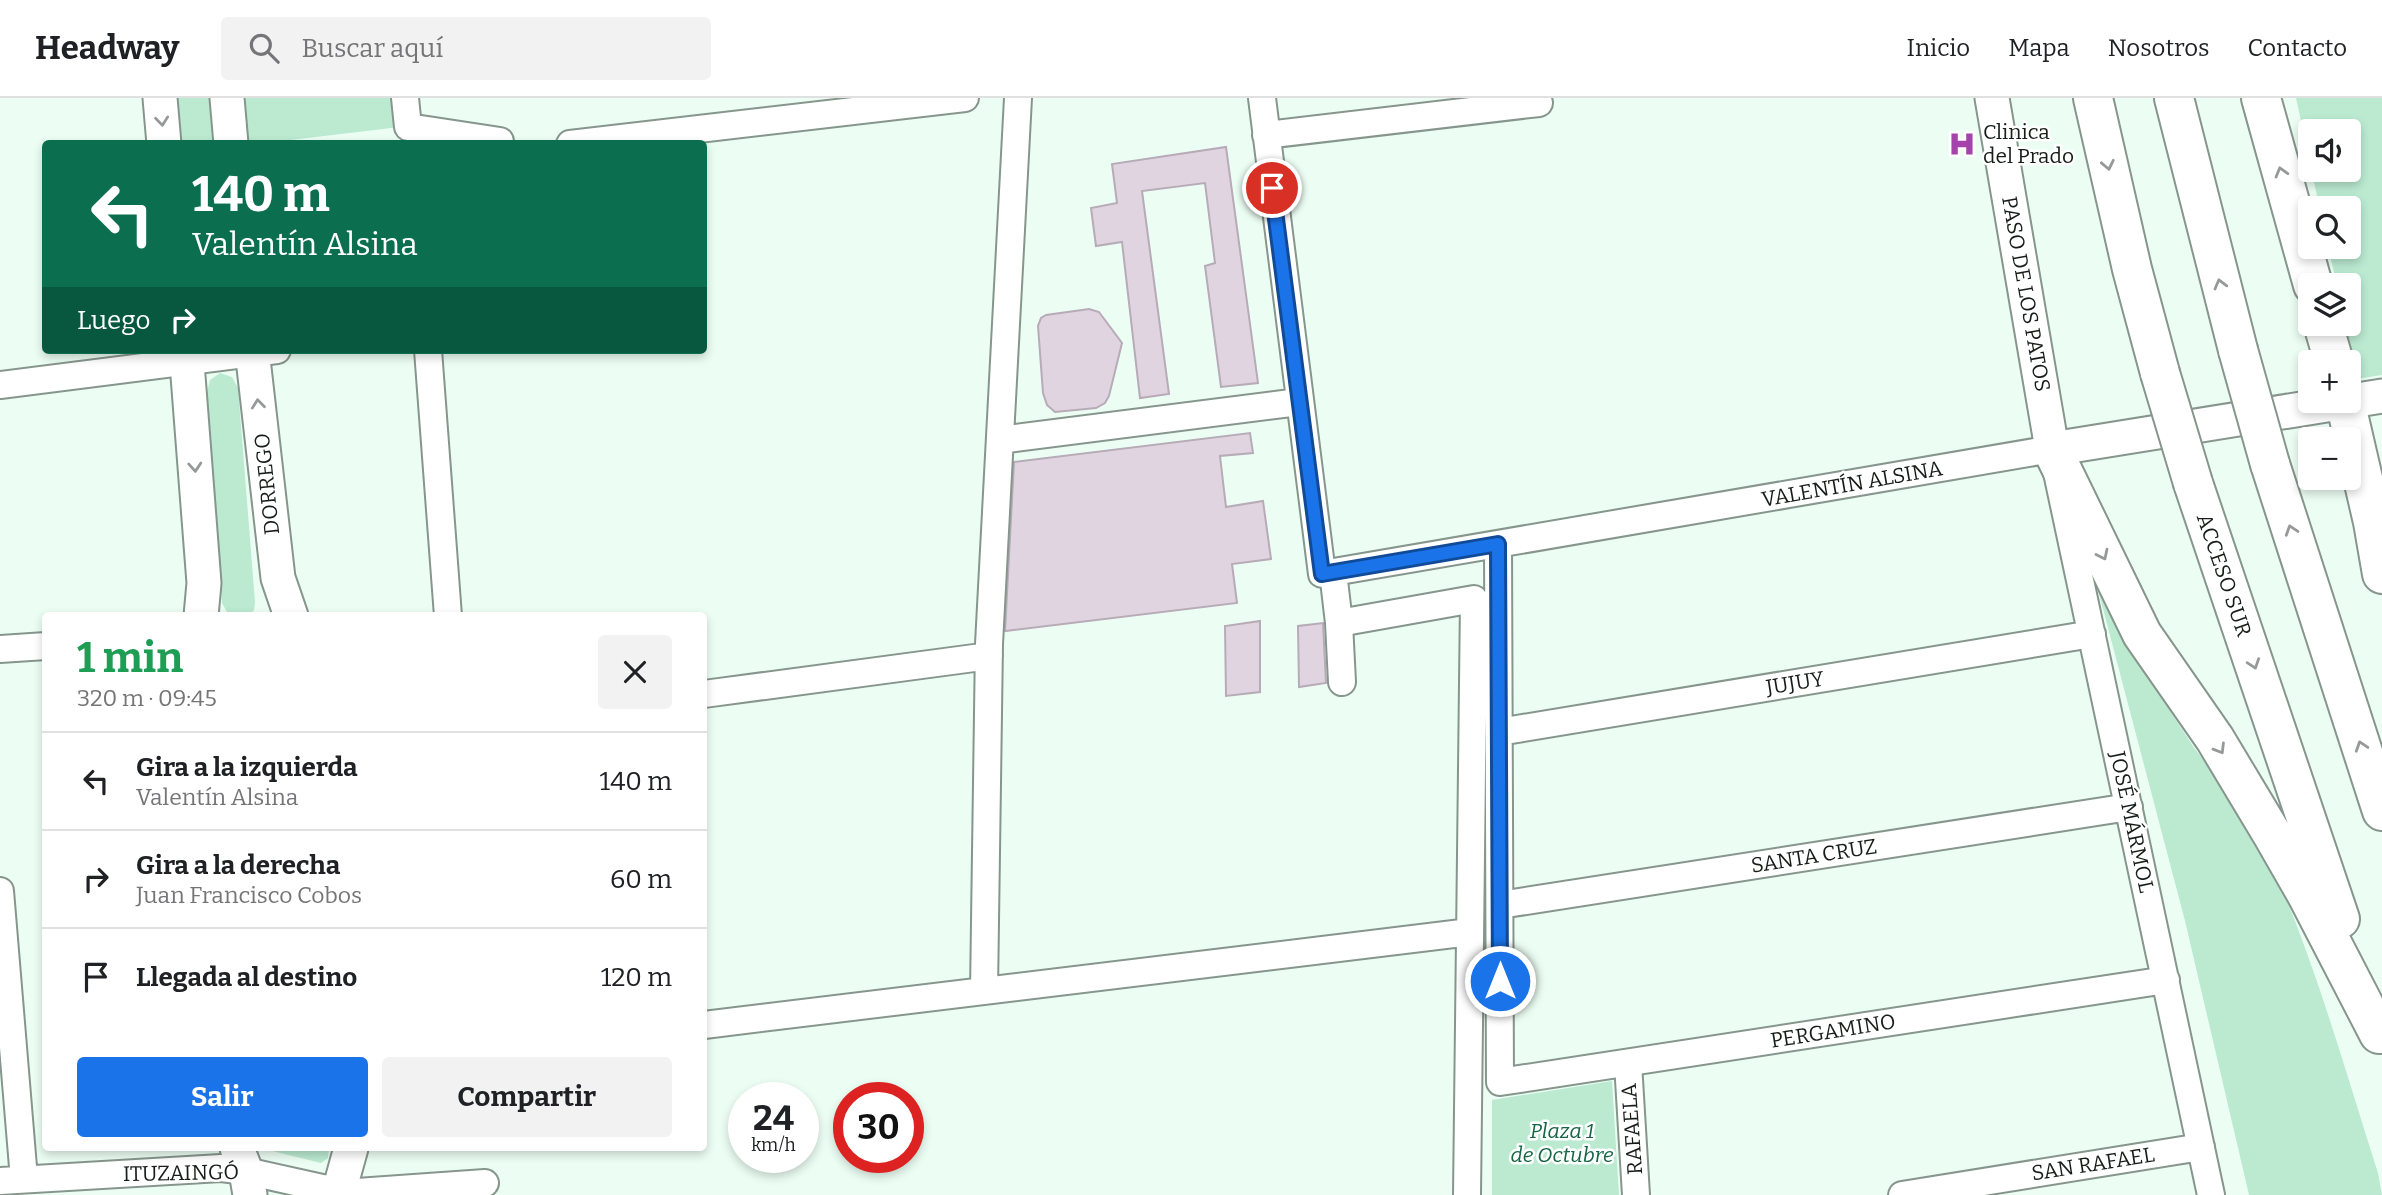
<!DOCTYPE html>
<html lang="es">
<meta charset="utf-8">
<style>
:root{--surface:#fff;--page:#f2f2f2;--text:#202124;--muted:#757577;--line:#e0e0e0;--accent:#1a73e8}
body{margin:0;font-family:Bitter,serif;background:var(--page);color:var(--text);height:100vh;display:flex;flex-direction:column;font-size:26px;white-space:nowrap}
*{box-sizing:border-box;margin:0}
p{font-size:23px;color:var(--muted)}
.icon{flex:none;width:38px;height:38px;fill:none;stroke:currentColor;stroke-width:2;stroke-linecap:round;stroke-linejoin:round}
.map{position:relative;flex:1;overflow:hidden}
.sheet{position:absolute;left:42px;top:514px;width:665px;height:539px;display:flex;flex-direction:column;background:var(--surface);border-radius:7px;box-shadow:0 4px 10px #0003}
.sheet>*{flex:none}
.banner{position:absolute;left:42px;top:42px;width:665px;height:214px;border-radius:7px;box-shadow:0 4px 10px #0003;background:#0b6e4f;color:#fff;overflow:hidden}
.controls{position:absolute;left:2298px;top:21px;display:grid;gap:14px}
.controls a{display:grid;place-items:center;width:63px;height:63px;border-radius:7px;background:var(--surface);box-shadow:0 4px 10px #0003;font-size:35px}
.speed{position:absolute;left:728px;top:984px;display:flex;gap:14px;font-size:35px;font-weight:700;text-align:center}
.speed>*{display:grid;place-content:center;width:91px;height:91px;border-radius:50%;background:var(--surface);box-shadow:0 4px 10px #0003;line-height:1}
.speed small{font-size:18px;font-weight:400}
.speed .limit{border:10px solid #d22;background:#fff;color:#111}
.pin{position:absolute;display:grid;place-items:center;width:60px;height:60px;color:#fff;margin:-30px;border:4px solid #fff;border-radius:50%;box-shadow:0 2px 7px #0007}
.me{position:absolute;width:77px;margin:-38px;rotate:0deg;stroke-linejoin:round;filter:drop-shadow(0 0 5px #0008)}
.turn{display:flex;align-items:center;gap:24px;height:147px;padding:0 35px;font-size:32px}
.turn .icon{width:91px;height:91px;stroke-width:2.5}
.turn b{display:block;font-size:49px;line-height:60px}
.then{display:flex;align-items:center;height:66px;padding:0 35px;background:#0003;gap:14px;font-size:26px}
.round{display:grid;place-items:center;flex:none;width:74px;height:74px;border-radius:7px;background:var(--page)}
.overview{display:flex;align-items:center;justify-content:space-between;height:119px;padding:0 35px}
h1{font-size:42px;font-weight:700;line-height:52px;color:#1e9e55}
.cta{display:flex;gap:14px;margin-top:auto;padding:14px 35px}
.cta a{flex:1;height:80px;border-radius:7px;background:var(--accent);color:#fff;font-size:28px;font-weight:700;line-height:80px;text-align:center}
.cta a+a{background:var(--page);color:var(--text)}
ul{padding:0;list-style:none}
li{display:flex;align-items:center;gap:21px;height:98px;padding:0 35px;border-top:2px solid var(--line)}
li div{flex:1}
li b{display:block;font-size:26px}
li em{font-style:normal}
header{display:flex;align-items:center;gap:42px;box-sizing:border-box;height:98px;padding:0 35px;background:var(--surface);border-bottom:2px solid var(--line)}
header strong{font-size:33px}
nav{display:flex;gap:38px;margin-inline-start:auto;font-size:24px}
.search{width:490px;height:63px;background:var(--page);display:flex;align-items:center;gap:18px;box-sizing:border-box;padding:0 24px;border-radius:7px;color:var(--muted);font-size:26px}
.map>svg:first-child{display:block}
.green{fill:#bbead1}
.building{fill:#e1d4e1;stroke:#b7abb7;stroke-width:2}
.lines{fill:none;stroke-linecap:round;stroke-linejoin:round}
.minor-casing{stroke:#86968d;stroke-width:30}
.major-casing{stroke:#86968d;stroke-width:37}
.highway-casing{stroke:#86968d;stroke-width:42}
.minor{stroke:#fff;stroke-width:26}
.major{stroke:#fff;stroke-width:33}
.highway{stroke:#fff;stroke-width:38}
.highway-bridge-casing{stroke:#86968d;stroke-width:42;stroke-linecap:butt}
.highway-bridge{stroke:#fff;stroke-width:38}
.oneway{stroke:#979998}
.route-casing{stroke:#114b97;stroke-width:18}
.route{stroke:#1a73e8;stroke-width:12}
.labels{text-anchor:middle;stroke-width:5;stroke-linejoin:round;paint-order:stroke}
.poi-label{font-size:21px;fill:#171d19;stroke:#fff;text-anchor:start}
.street-label{font-size:21px;fill:#171d19;stroke:#fff}
.park-label{font-size:21px;font-style:italic;fill:#166646;stroke:#fff}
</style>
<header>
<strong>Headway</strong>
<div class="search"><svg class="icon" aria-label="search" viewBox="0 0 24 24"><circle cx="10" cy="10" r="6"/><path d="M15 15l6 6"/></svg>Buscar aquí</div>
<nav><a>Inicio</a><a>Mapa</a><a>Nosotros</a><a>Contacto</a></nav>
</header>
<div class="map">
<svg width="2382" height="1097" viewBox="0 0 2382 1097">
<rect width="100%" height="100%" fill="#ecfef4"/>
<path class="green" d="M177,0H209L214,45H182Z
M240,0H396L400,29L265,45H245Z
M2296,0H2382V277L2357,281L2345,226H2348V187H2337L2328,149H2348V110H2320L2311,72H2348V33H2310V65Z
M220,275L232,279L238,290L255,504L254,512L250,518H229L222,505L207,294L210,282Z
M2092,469C2122,529 2153,589 2191,645C2209,672 2241,703 2255,730C2308,839 2341,959 2378,1075L2382,1097H2249L2185,823Z
M1612,983L1619,1097H1492V1002Z
M260,1050H329L328,1060L321,1065Z"/>
<path class="building" d="M1226,49L1258,285L1221,289L1205,168L1215,165L1205,85L1142,93L1169,296L1140,300L1122,144L1096,148L1091,110L1117,105L1112,66Z
M1089,211L1099,214L1122,245L1109,298L1105,305L1096,310L1055,314L1047,307L1043,295L1038,228L1041,220L1046,217Z
M1250,335L1253,355L1220,358L1226,409L1263,403L1271,461L1232,466L1237,505L1005,533L1014,364Z
M1260,523V594L1226,598L1225,528Z
M1323,525L1326,585L1299,589L1298,528Z"/>
<g class="lines">
<defs>
<path id="minor" d="M405,0L408,29L500,43V46
M1262,0L1322,476L2052,351L2211,1097
M1266,37L1539,5
M570,46L965,0
M428,252L448,518
M0,287L277,252
M1000,342L1299,304
M1498,446L1500,984L2166,882
M1333,474L1339,525L1342,584
M1339,525L1474,501L1467,1097
M0,551L46,548
M704,596L989,558
M1499,634L2092,536
M0,793L24,1081
M1500,807L2129,709
M984,893L989,546L1018,0
M704,927L1470,834
M1628,965L1636,1097
M0,1083L221,1070L246,1073L322,1090L357,1094L485,1085
M1902,1097L2201,1049"/>
<path id="major" d="M160,0L164,46
M227,0L231,46
M1992,0L2052,351L2382,298
M186,252L204,485L201,518
M252,252L278,480L291,518
M237,1050L246,1073L250,1097
M338,1097L351,1050"/>
<path id="highway" d="M2093,0L2132,171L2160,275
M2174,0L2238,252
M2261,0L2313,187
M2323,226L2334,264
M2345,303L2373,424L2382,476
M2052,351L2142,536L2215,641L2272,736L2307,797L2379,936
M2270,366L2382,713
M2193,385L2340,821"/>
</defs>
<use href="#minor" class="minor-casing"/>
<use href="#major" class="major-casing"/>
<use href="#highway" class="highway-casing"/>
<use href="#minor" class="minor"/>
<use href="#major" class="major"/>
<use href="#highway" class="highway"/>
<defs>
<path id="highway-bridge" d="M2238,252L2270,366
M2160,275L2193,385"/>
</defs>
<use href="#highway-bridge" class="highway-bridge-casing"/>
<use href="#highway-bridge" class="highway-bridge"/>
</g>
<defs><path id="oneway-chevron" d="M-2-3.5L2.5 0L-2 3.5" fill="none" stroke-width="1.6" stroke-linecap="round" stroke-linejoin="round" transform="scale(1.75)"/></defs>
<g class="oneway">
<use href="#oneway-chevron" transform="translate(162 23) rotate(84)"/>
<use href="#oneway-chevron" transform="translate(2108 67) rotate(78)"/>
<use href="#oneway-chevron" transform="translate(2281 74) rotate(-106)"/>
<use href="#oneway-chevron" transform="translate(2220 186) rotate(-105)"/>
<use href="#oneway-chevron" transform="translate(258 306) rotate(-96)"/>
<use href="#oneway-chevron" transform="translate(195 369) rotate(86)"/>
<use href="#oneway-chevron" transform="translate(2291 432) rotate(-108)"/>
<use href="#oneway-chevron" transform="translate(2103 457) rotate(64)"/>
<use href="#oneway-chevron" transform="translate(2254 566) rotate(71)"/>
<use href="#oneway-chevron" transform="translate(2361 648) rotate(-108)"/>
<use href="#oneway-chevron" transform="translate(2220 651) rotate(59)"/>
</g>
<g class="lines">
<defs>
<path id="route" d="M1272,90L1322,476L1498,446L1500,883"/>
</defs>
<use href="#route" class="route-casing"/>
<use href="#route" class="route"/>
</g>
<defs>
<symbol id="hospital-bare" viewBox="-9 -9 18 18"><path d="M-5-5h3v3.5h4V-5h3V5h-3V1.5h-4V5h-3Z" fill="#a643aa" stroke="#fff" stroke-width="2.5" paint-order="stroke"/></symbol>
</defs>
<g fill-rule="evenodd">
<use href="#hospital-bare" x="1943" y="27" width="38" height="38"/>
</g>
<g class="labels">
<g class="poi-label">
<text x="1983" y="41">Clinica<tspan x="1983" dy="24">del Prado</tspan></text>
</g>
<g class="street-label">
<text transform="translate(2026 196) rotate(80)" y="7">PASO DE LOS PATOS</text>
<text transform="translate(267 386) rotate(-96)" y="7">DORREGO</text>
<text transform="translate(1852 386) rotate(-10)" y="7">VALENTÍN ALSINA</text>
<text transform="translate(2224 477) rotate(71)" y="7">ACCESO SUR</text>
<text transform="translate(1795 585) rotate(-9)" y="7">JUJUY</text>
<text transform="translate(2132 724) rotate(78)" y="7">JOSÉ MÁRMOL</text>
<text transform="translate(1814 758) rotate(-9)" y="7">SANTA CRUZ</text>
<text transform="translate(1833 933) rotate(-9)" y="7">PERGAMINO</text>
<text transform="translate(1632 1031) rotate(-94)" y="7">RAFAELA</text>
<text transform="translate(2093 1066) rotate(-9)" y="7">SAN RAFAEL</text>
<text transform="translate(181 1075) rotate(-1)" y="7">ITUZAINGÓ</text>
</g>
<g class="park-label">
<text x="1562" y="1040">Plaza 1<tspan x="1562" dy="24">de Octubre</tspan></text>
</g>
</g>
</svg>
<div class="controls">
<a><svg class="icon" aria-label="sound" viewBox="0 0 24 24"><path d="M4 9h4l5-4v14l-5-4H4zM17 9q2 3 0 6"/></svg></a>
<a><svg class="icon" aria-label="search" viewBox="0 0 24 24"><circle cx="10" cy="10" r="6"/><path d="M15 15l6 6"/></svg></a>
<a><svg class="icon" aria-label="layers" viewBox="0 0 24 24"><path d="M12 4l9 5-9 5-9-5zM3 14l9 5 9-5"/></svg></a>
<a>+</a>
<a>−</a>
</div>
<div class="speed"><div>24<small>km/h</small></div><div class="limit">30</div></div>
<div class="pin" style="left:1272px;top:90px;background:#d93025"><svg class="icon" aria-label="arrive" viewBox="0 0 24 24"><path d="M6 21V4h12l-3 4 3 4H6"/></svg></div>
<svg class="me" style="left:1500px;top:883px" viewBox="-20 -20 40 40"><circle r="17" fill="#1a73e8" stroke="#fff" stroke-width="3"/><path d="M0-11L8 9 0 5-8 9z" fill="#fff"/></svg>
<div class="banner">
<div class="turn"><svg class="icon" aria-label="left" viewBox="0 0 24 24"><path d="M17 20v-9H6M10 6l-5 5 5 5"/></svg><div><b>140 m</b>Valentín Alsina</div></div>
<div class="then">Luego<svg class="icon" aria-label="right" viewBox="0 0 24 24"><path d="M7 20v-9h11M14 6l5 5-5 5"/></svg></div>
</div>
<section class="sheet">
<div class="overview"><div><h1>1 min</h1><p>320 m · 09:45</p></div><a class="round"><svg class="icon" aria-label="close" viewBox="0 0 24 24"><path d="M6 6l12 12M18 6L6 18"/></svg></a></div>
<ul>
<li><svg class="icon" aria-label="left" viewBox="0 0 24 24"><path d="M17 20v-9H6M10 6l-5 5 5 5"/></svg><div><b>Gira a la izquierda</b><p>Valentín Alsina</p></div><em>140 m</em></li>
<li><svg class="icon" aria-label="right" viewBox="0 0 24 24"><path d="M7 20v-9h11M14 6l5 5-5 5"/></svg><div><b>Gira a la derecha</b><p>Juan Francisco Cobos</p></div><em>60 m</em></li>
<li><svg class="icon" aria-label="arrive" viewBox="0 0 24 24"><path d="M6 21V4h12l-3 4 3 4H6"/></svg><div><b>Llegada al destino</b></div><em>120 m</em></li>
</ul>
<div class="cta"><a>Salir</a><a>Compartir</a></div>
</section>
</div>
